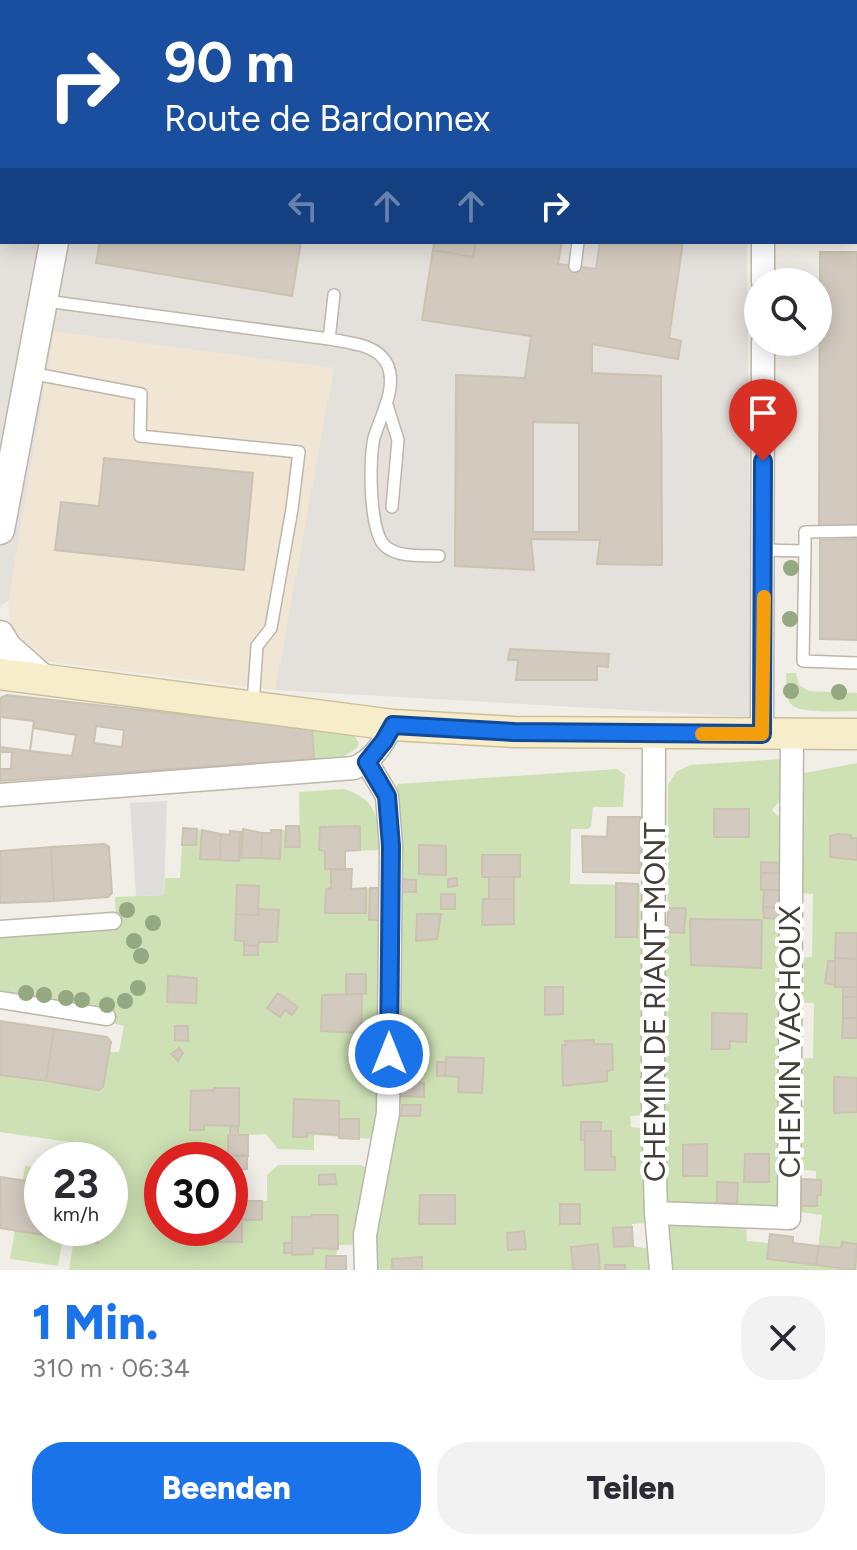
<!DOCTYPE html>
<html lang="de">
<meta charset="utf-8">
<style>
:root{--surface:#fff;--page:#f2f2f3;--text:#2b2b33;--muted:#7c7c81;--accent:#1a73e8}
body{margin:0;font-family:Figtree,sans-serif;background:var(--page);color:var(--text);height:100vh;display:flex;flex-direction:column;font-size:30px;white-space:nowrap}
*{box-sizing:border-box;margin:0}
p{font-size:26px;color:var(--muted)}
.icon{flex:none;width:44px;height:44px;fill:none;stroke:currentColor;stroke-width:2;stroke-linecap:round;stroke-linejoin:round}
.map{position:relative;height:1270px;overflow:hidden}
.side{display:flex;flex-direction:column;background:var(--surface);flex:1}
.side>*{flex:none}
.top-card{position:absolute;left:0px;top:0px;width:858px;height:244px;box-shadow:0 4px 20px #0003;background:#1a4fa0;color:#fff;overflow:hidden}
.fabs{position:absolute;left:744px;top:268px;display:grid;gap:16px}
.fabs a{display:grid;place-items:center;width:88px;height:88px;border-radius:50%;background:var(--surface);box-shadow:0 4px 20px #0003;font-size:40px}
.speed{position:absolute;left:24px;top:1142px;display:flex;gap:16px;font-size:40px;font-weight:700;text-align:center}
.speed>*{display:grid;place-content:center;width:104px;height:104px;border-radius:50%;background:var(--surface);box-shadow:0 4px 20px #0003;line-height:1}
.speed small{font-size:20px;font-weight:400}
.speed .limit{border:12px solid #d22;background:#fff;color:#111}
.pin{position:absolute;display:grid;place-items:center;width:68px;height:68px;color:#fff;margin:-82px -34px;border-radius:50% 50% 50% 0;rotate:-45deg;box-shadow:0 0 8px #0007}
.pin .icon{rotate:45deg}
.me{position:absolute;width:88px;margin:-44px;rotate:0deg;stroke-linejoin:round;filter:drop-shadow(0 0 6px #0008)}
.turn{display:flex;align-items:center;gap:28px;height:168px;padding:0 32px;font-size:36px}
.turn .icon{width:104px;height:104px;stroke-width:2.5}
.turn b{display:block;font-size:56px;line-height:68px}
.lanes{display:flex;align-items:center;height:76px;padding:0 32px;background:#0003;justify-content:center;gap:40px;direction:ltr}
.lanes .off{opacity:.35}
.round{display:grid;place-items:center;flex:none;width:84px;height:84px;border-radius:32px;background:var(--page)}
.headline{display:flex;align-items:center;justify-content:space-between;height:136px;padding:0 32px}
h1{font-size:48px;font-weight:800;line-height:60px;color:var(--accent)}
.primary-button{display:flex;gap:16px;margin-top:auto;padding:16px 32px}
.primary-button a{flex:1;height:92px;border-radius:32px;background:var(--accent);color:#fff;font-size:32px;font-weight:800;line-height:92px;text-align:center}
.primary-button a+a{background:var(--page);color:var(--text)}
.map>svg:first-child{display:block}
.commercial{fill:#f1e5d4}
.industrial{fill:#e4e0dc}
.green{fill:#cde1b4;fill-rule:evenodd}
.parking{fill:#e0dedb}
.building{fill:#d2cabe;stroke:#ccc2b2;stroke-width:2;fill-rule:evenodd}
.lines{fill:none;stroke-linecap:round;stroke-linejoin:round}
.service-casing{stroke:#bcb6ab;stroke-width:14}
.pedestrian-casing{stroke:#bcb6ab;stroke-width:19}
.minor-casing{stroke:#bcb6ab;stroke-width:25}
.tertiary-casing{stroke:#bcb6ab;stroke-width:31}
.secondary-casing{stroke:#ccc09b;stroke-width:33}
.service{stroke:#fff;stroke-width:11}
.pedestrian{stroke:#fff;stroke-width:16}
.minor{stroke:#fff;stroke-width:22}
.tertiary{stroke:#fff;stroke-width:28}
.secondary{stroke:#f8edca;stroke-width:30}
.tree{fill:#94a882}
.route-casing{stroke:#114b97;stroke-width:20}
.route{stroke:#1a73e8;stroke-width:14}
.slow{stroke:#f59e0b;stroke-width:14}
.labels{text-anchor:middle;stroke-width:8;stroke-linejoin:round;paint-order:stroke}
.street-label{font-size:30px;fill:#443f37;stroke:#fff}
</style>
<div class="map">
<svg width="857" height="1270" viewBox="0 0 857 1270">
<rect width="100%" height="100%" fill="#f1eee7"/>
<path class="commercial" d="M54,330L335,368L275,690L43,661L25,650L11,630L8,601Z"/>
<path class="industrial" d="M0,0H745L2,2V242H747L752,717L275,690L334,368L54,331L8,601L0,606Z"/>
<path class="green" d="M786,673H796L799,685L809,691L857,693V711C843,711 801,714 792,705C784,698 787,682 786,673Z
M312,729L354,735L359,743L357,748L344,756L314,759Z
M783,759V797L772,810L783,821L780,863H761V890H783L781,1208L665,1205L662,1095L668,887V785L676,772L690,765Z
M857,763V1270H671L666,1222L746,1224L747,1241L768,1243L767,1259L816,1265L822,1215L800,1212V1206H817V1195H821V1180L816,1179V1171L804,1170L796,1165L797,1110L804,1105V1085L797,1080L798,1059L813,1058L814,1003H799V958L812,957L813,894L799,893L800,774Z
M617,769L625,775L623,807H593L591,826L588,829H571L570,884L649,885L644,1115L630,1116L631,1127L642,1128L646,1223L632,1224L633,1246L649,1249L651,1270H374V1231L398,1116L401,1115L402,1105L397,1102V784Z
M344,789C377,799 379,819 380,850L345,851V869H352V889L380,888V1109L376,1139L314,1135V1150L278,1149L266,1134L248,1135L232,1156L231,1182L241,1183L242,1201H267V1175L278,1165H361L369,1169L355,1240L351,1245H338L336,1256H346V1270H69L74,1239L101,1228H110V1160H88L90,1145L0,1132V1075L99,1090L103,1087L109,1052H119L124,1026L0,996V932L116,925L115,897L164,895L165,878H180L182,845H196V830H202L201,859H280L281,830H286L285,847H300L299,792ZM162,1160H230V1228H162Z
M25,1166L42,1168V1183L23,1180Z
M15,1230L63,1237L58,1266L10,1259Z"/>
<path class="parking" d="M167,801L164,895L136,896L130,803Z"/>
<path class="building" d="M0,0H58L2,2V83Z
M140,0H343L140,2Z
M821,0H857V189L856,2Z
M0,164L2,165V214H0Z
M100,242H301L292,296L96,263Z
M434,242H476L473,257L433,250Z
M476,242H562L558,264L596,269L600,242H683L669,338L681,341L678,359L592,344V373L661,376L662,565L597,564L600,540L531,539L534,570L455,566L456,375L525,378L531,336L422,320L433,250L473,257ZM533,422L579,423V532H533Z
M820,252H857V526H819Z
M104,458L253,473L244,570L55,550L61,502L99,506Z
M857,539V640L820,639V540Z
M510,649L609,654L608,667L597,666V680H516L518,660H508Z
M7,695L312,729L314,759L0,781V698Z
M0,717L34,721L30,751L0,747Z
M96,726L124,730L122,747L94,743Z
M33,728L76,735L72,756L30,751Z
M0,752H12L11,769H0Z
M714,809H749V837H714Z
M608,817H640V873L583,872L582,836L607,837Z
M286,826H299L300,847H285Z
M360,826V850L345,851V870L325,869V851L319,850L320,827Z
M183,828L197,829L196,845H182Z
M243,829L262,833L261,858H241Z
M202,830L221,834L220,860L200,859Z
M271,830H281L280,859L261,858L262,833H271Z
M230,831L240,832L239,861L220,860L221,834L230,835Z
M240,832H243L241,858L239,857Z
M837,834L851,835V838H857V860L830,857V836Z
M105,844L109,847L112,893L108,897L54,901L51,847Z
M419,845L446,846V875L419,874Z
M51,847L54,901L0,903V851Z
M482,855H520V877H482Z
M761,862L780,863V873H761Z
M331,869H352L351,889L366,888V913H325L326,889L331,888Z
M761,873H780V890H761Z
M489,877H514V899H489Z
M457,878V886L448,887V879Z
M401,879L416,880V892H401Z
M616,883L638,884L637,937H616Z
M237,885L259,886L258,915L236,914Z
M370,888H380V920H369Z
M764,890H783L782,908L763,907Z
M441,894H455V909H441Z
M483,899H514V924L482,925Z
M763,907L782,908V919L764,918Z
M668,908H686L684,933L667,932Z
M258,909L279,910L277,942H259L258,946L244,945V941L235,940L236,914L258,915Z
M417,914H441L437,939L416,941Z
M690,919L762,920L761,968L691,965Z
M836,933H857V959L835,958Z
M244,945L258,946V955H244Z
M835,958L857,959V987H835Z
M828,961H835V985L825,983Z
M346,974H366V994H346Z
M168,976L197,978L196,1003L167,1002Z
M545,987H563V1014L545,1015Z
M843,987H857V997H843Z
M278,993L298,1007L292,1015L285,1010L280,1017L267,1008Z
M362,994L361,1033L321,1031L322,995Z
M843,997H857V1018H843Z
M712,1013L747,1014L746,1042L730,1041V1049H712Z
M843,1018H857V1038H842Z
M0,1021L54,1029L46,1081L0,1075Z
M175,1026H188V1041L175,1040Z
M54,1029L107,1037L111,1042L103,1087L99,1090L46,1081Z
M594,1040V1044H612L613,1070L607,1071V1081L563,1086L562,1045H566L565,1041Z
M179,1048L183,1053L178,1061L171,1054Z
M446,1057L484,1058L482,1093L458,1092L459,1077L445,1076Z
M437,1062H446L445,1076H437Z
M834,1077L857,1078V1112L834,1113Z
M398,1082L424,1083V1097L398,1096Z
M214,1088H239V1126L204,1125V1130H190L191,1091L214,1090Z
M294,1099L339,1101V1135L307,1133V1137H293Z
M402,1105H421L420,1116H401Z
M339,1119H359V1139L339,1138Z
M581,1122H601V1131H585V1140H581Z
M230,1126H238V1135H230Z
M585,1131H611V1157H615V1170H585Z
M228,1135H248V1156H228Z
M707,1144V1176H683V1145Z
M745,1154H769V1182H744Z
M232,1155H247V1169L232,1170Z
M335,1174L336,1184L319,1185V1175Z
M0,1177L42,1183L38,1234L0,1228Z
M801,1179L821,1180V1195H817V1206H800Z
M717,1182L738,1183L737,1203H717Z
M420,1195H455V1224H419Z
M242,1201H262V1220H242Z
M560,1204H580V1224H560Z
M42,1209V1228H101L98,1243L38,1234Z
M230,1210H242V1242H187V1228H230Z
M312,1215H338V1249L313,1248V1254L292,1255V1217H312Z
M632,1227L633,1246L614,1247L613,1228Z
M524,1231L526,1249L508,1250L507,1233Z
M770,1234L793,1237V1243L819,1246L816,1265L767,1259Z
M842,1242L857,1244L855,1270L816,1265L819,1246L841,1248Z
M284,1243H292V1253H284Z
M598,1244L600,1270H573L571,1247Z
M326,1256H346V1270H326Z
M422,1257V1270H392V1259Z
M605,1265H625V1270H605Z"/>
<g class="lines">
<defs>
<path id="service" d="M856,208H857
M856,230H857
M575,266L578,242
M46,301L329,339C349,343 379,344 388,366C397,389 380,417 374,438C369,459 369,531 385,546C398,558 423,555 439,556
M329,339L334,295
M30,373L141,394L140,436L299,452L292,509L271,628L257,646L253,704
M387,405L398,440L392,507
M764,550L805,551L803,661L857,663
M805,551V532L857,531"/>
<path id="pedestrian" d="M0,929L113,921
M0,1000L107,1017"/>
<path id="minor" d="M764,2V0
M763,242V282
M654,734L653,1104L656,1213L661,1270
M762,734L763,342
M0,795L354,768C374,760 383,743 393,725
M656,1213L789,1218L792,734
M366,1270L365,1235L388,1113L391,846L387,796L367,762"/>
<path id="tertiary" d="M95,2L96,0
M0,530L54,242
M0,635L7,647L44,680"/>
<path id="secondary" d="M0,674L393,725L514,732L857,734"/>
</defs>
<use href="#service" class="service-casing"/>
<use href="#pedestrian" class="pedestrian-casing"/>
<use href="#minor" class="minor-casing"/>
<use href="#tertiary" class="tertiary-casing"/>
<use href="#secondary" class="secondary-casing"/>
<use href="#service" class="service"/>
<use href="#pedestrian" class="pedestrian"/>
<use href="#minor" class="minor"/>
<use href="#tertiary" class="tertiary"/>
<use href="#secondary" class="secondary"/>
</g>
<g class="tree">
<circle cx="791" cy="568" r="8"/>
<circle cx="790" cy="619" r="8"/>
<circle cx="791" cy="691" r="8"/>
<circle cx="839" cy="692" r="8"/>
<circle cx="127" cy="910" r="8"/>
<circle cx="153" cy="923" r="8"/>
<circle cx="134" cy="941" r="8"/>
<circle cx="141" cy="956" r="8"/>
<circle cx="138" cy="988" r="8"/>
<circle cx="26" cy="993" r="8"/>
<circle cx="44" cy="995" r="8"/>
<circle cx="66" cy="998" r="8"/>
<circle cx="82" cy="1000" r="8"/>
<circle cx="125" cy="1001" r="8"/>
<circle cx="107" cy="1005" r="8"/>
</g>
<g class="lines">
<defs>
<path id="route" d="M389,1054L391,846L387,796L367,762L384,741L393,725L514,732L762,734L763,461"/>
</defs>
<use href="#route" class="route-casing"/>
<use href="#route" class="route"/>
<path class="slow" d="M702,734H762L764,597"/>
</g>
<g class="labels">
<g class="street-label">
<text transform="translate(655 1002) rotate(-90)" y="10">CHEMIN DE RIANT-MONT</text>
<text transform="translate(790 1042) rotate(-90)" y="10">CHEMIN VACHOUX</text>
</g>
</g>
</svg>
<div class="fabs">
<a><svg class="icon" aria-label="search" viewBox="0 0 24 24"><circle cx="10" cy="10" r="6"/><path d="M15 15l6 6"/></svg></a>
</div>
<div class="speed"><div>23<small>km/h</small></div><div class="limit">30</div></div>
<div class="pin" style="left:763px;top:461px;background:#d93025"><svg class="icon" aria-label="arrive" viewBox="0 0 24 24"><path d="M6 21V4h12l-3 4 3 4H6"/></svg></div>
<svg class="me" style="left:389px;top:1054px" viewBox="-20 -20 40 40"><circle r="17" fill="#1a73e8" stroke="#fff" stroke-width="3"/><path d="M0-11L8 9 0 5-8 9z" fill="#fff"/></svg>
<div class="top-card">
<div class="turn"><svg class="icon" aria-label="right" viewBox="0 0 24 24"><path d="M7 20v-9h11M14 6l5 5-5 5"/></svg><div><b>90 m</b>Route de Bardonnex</div></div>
<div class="lanes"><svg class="icon off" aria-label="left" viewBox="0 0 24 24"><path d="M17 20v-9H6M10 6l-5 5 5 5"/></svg><svg class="icon off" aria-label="ahead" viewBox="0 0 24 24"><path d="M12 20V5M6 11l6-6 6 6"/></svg><svg class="icon off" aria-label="ahead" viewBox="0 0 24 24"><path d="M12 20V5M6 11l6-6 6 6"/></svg><svg class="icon" aria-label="right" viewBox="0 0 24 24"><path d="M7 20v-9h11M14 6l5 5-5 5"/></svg></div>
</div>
</div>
<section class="side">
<div class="headline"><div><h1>1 Min.</h1><p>310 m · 06:34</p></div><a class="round"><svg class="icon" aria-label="close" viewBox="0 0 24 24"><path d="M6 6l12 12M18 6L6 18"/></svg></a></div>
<div class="primary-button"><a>Beenden</a><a>Teilen</a></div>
</section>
